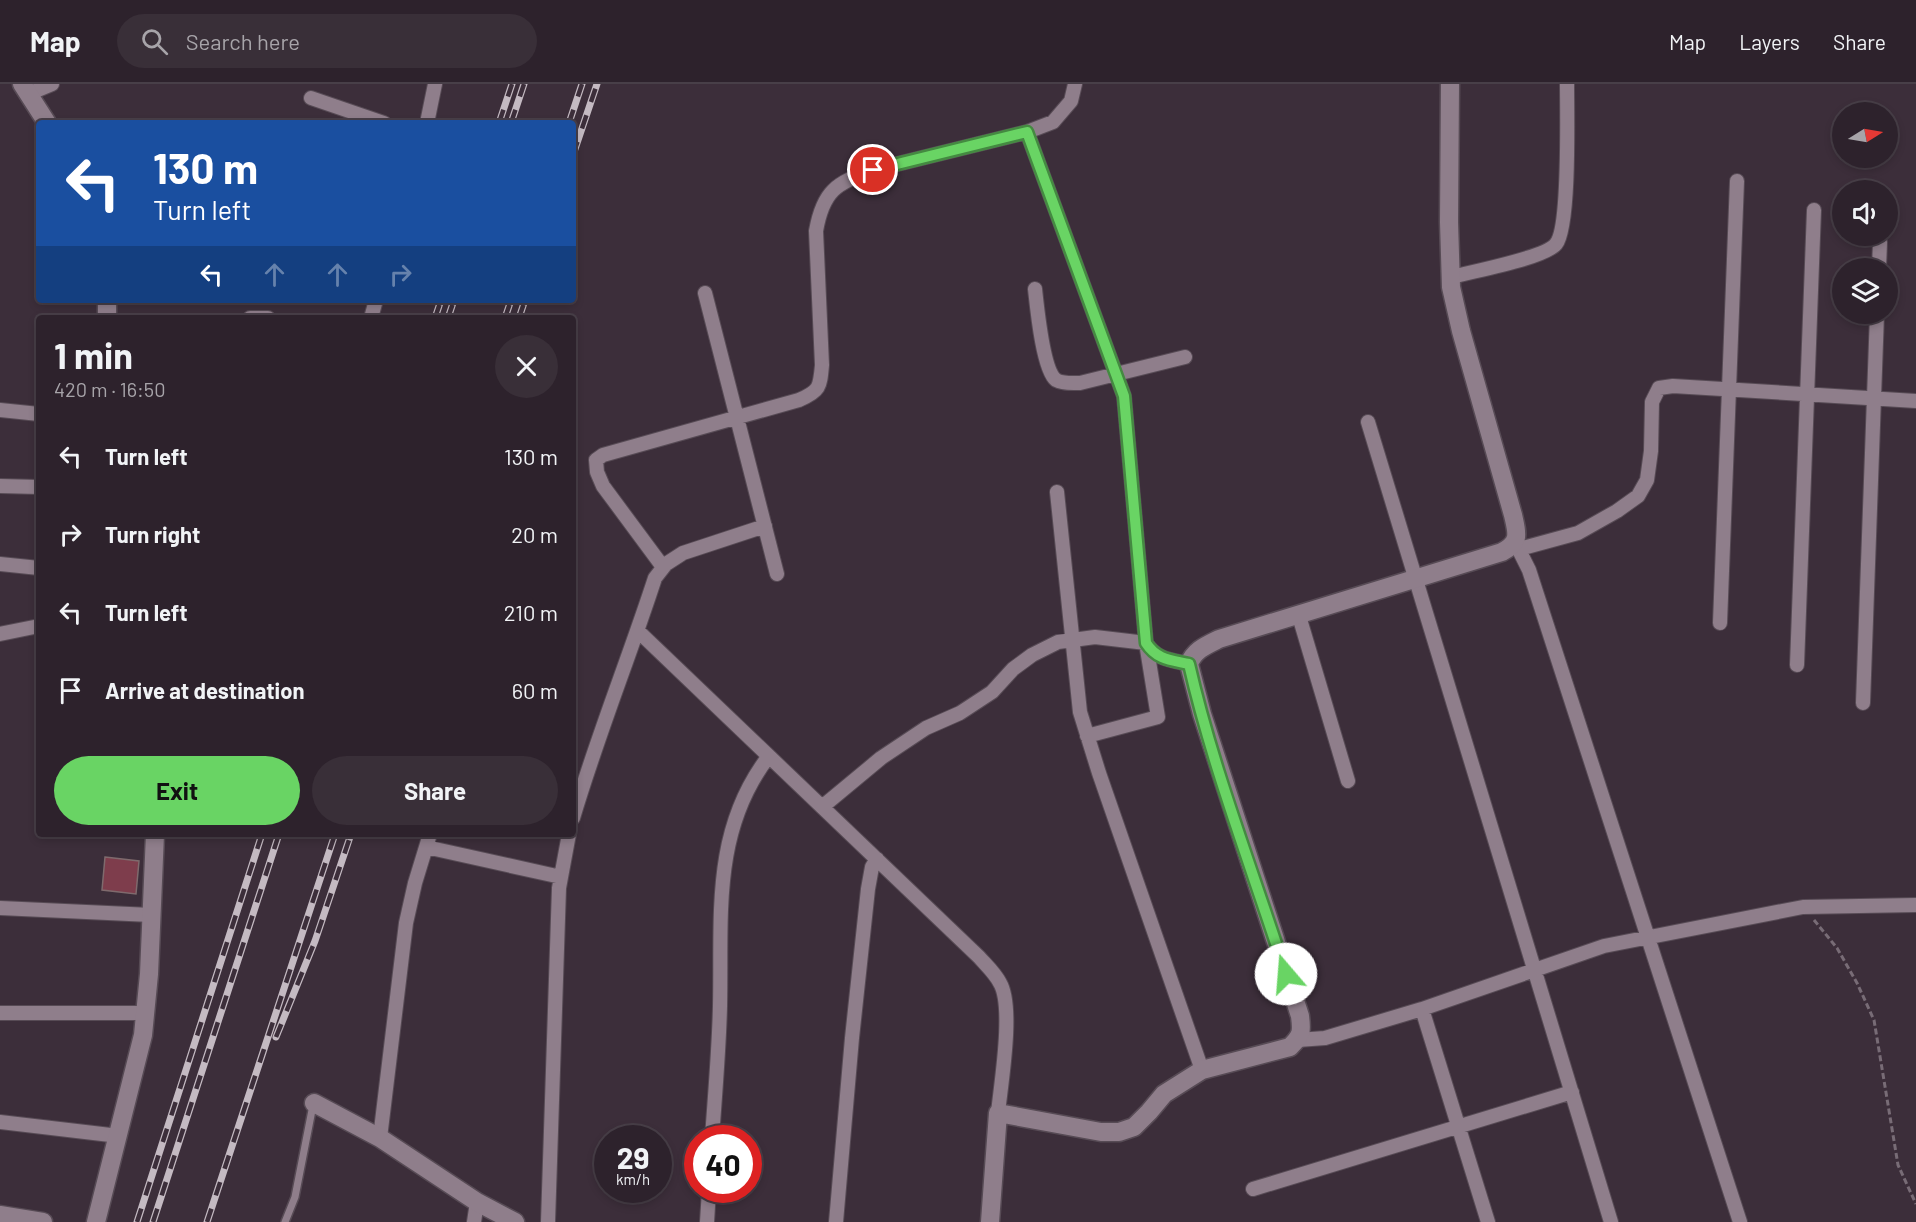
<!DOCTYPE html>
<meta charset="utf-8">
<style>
:root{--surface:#2d222c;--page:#392f38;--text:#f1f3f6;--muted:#a7a4a9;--line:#483f48;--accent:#69d464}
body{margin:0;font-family:Barlow,sans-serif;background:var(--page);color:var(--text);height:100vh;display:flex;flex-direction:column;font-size:22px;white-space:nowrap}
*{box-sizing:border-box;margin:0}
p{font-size:20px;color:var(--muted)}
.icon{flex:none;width:33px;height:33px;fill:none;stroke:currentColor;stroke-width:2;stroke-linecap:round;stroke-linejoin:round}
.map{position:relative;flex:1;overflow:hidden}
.sheet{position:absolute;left:36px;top:231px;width:540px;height:522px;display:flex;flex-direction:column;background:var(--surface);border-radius:6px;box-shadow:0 3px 9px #0003,0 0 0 2px var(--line)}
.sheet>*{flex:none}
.banner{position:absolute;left:36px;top:36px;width:540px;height:183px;border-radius:6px;box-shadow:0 3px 9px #0003,0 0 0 2px var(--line);background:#1a4fa0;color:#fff;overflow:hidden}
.needle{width:39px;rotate:79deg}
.tools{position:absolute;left:1832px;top:18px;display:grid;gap:12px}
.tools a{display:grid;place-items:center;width:66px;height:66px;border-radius:50%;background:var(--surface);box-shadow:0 3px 9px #0003,0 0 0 2px var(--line);font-size:30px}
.speed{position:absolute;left:594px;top:1041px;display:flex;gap:12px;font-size:30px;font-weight:700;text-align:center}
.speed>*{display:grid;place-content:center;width:78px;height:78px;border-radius:50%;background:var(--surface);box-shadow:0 3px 9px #0003,0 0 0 2px var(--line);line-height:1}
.speed small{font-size:15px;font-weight:400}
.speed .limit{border:9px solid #d22;background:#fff;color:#111}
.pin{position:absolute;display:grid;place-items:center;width:51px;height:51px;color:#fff;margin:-26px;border:3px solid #fff;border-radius:50%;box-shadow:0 2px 6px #0007}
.me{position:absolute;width:66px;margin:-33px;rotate:342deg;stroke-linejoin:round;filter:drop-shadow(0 0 4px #0008)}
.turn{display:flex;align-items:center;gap:21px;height:126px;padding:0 18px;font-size:27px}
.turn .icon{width:78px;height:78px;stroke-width:2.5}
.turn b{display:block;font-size:42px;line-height:51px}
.lanes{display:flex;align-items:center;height:57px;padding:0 18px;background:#0003;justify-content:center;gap:30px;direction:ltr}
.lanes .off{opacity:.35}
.round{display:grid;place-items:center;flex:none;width:63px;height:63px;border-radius:32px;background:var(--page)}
.headline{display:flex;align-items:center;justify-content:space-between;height:102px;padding:0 18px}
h1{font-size:36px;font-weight:700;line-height:45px}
.cta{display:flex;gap:12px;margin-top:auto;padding:12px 18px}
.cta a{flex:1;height:69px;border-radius:36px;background:var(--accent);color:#111;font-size:24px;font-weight:700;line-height:69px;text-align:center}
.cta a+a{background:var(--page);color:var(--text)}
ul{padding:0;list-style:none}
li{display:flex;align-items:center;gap:18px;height:78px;padding:0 18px}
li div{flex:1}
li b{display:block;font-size:22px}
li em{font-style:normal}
header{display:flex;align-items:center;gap:36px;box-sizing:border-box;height:84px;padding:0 30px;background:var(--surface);border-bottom:2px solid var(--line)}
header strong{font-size:28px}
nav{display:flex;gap:33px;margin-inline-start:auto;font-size:21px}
.search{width:420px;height:54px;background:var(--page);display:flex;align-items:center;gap:15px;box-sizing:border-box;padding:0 21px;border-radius:33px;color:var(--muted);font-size:22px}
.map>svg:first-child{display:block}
.building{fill:#7e3d4c;stroke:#7f6a6d;stroke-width:1.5}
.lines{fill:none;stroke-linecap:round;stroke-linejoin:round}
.service-casing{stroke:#574b55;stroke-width:10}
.minor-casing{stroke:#574b55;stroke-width:16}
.tertiary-casing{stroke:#574b55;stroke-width:21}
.path{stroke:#786c76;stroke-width:3;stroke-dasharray:6 3;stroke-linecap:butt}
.service{stroke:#8f7e8b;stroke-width:7}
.minor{stroke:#8f7e8b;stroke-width:14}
.tertiary{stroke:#8f7e8b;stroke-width:18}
.rail-casing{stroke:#c4bac2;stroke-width:7}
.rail{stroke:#3c2e3a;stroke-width:4.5;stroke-dasharray:14;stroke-linecap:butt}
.route-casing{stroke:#448a41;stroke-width:15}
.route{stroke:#69d464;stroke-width:10}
</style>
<header>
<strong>Map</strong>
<div class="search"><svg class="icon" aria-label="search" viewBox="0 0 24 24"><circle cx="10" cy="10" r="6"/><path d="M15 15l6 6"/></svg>Search here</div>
<nav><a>Map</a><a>Layers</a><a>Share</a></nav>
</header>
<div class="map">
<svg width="1916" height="1138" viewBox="0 0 1916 1138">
<rect width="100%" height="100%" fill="#3c2e3a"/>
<path class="building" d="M105,773L139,777L136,810L102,806Z"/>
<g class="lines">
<defs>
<path id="service" d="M285,1138L295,1113L313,1021"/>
<path id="minor" d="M28,10L52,0
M311,14L384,39
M427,39L435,0
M1027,48L1124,312L1146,559L1158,633L1087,652
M1879,184L1880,158
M1451,193C1471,188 1545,174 1556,160C1570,143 1567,28 1567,0
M1035,205C1037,223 1043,286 1056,296C1063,300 1072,299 1080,299L1185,273
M705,209L777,490
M250,234H268
M371,234L376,216
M0,326L39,330
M1368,338L1611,1138
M0,402L39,403
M1057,408L1080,628L1099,689L1202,986
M1515,458L1529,486L1740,1138
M1519,465L1578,449L1617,427L1638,412L1647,396L1651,367L1652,318L1659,304L1673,302L1916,317
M0,480L39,484
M663,483L603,402L597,388L596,376L603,371L799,316C820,307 820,303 822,281L816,147C823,107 836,99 873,86L1027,48L1053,38L1071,17L1075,0
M1299,532L1348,697
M1720,539L1737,97
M638,547L979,873C986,881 995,889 1000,899C1014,923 1001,999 998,1029
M0,550L39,542
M1146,559C1157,576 1171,576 1189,580
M1797,581L1814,126
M1863,619L1877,230
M822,723L881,674L926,644L960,629L992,608L1013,585L1032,571L1058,558L1095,553L1146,559
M573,734C597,653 629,574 655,494L666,480L683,469L765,442
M426,763L561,793
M0,824L151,831
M1422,925L1488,1138
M0,929H146
M1298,956L1325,954L1422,925L1604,862L1803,823L1916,821
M0,1038L119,1052
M380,1054L406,839L415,799L430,750
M712,1054C715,1010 719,966 720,922C722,833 711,747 769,672
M1253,1105L1572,1008
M474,1138L477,1118
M548,1138L559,804L569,750
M707,1138L709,1106
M836,1138L852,954L868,805L872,783L877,775"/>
<path id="tertiary" d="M22,0L47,39
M107,234V216
M314,1019L380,1054L477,1118L515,1138
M0,1131L43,1138
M96,1138L143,951L149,890L155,750
M990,1138L998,1029L1101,1048H1119L1134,1043L1149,1028L1164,1010L1202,986L1290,963C1302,951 1302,948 1300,932L1202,630L1189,580C1194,566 1207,561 1219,555L1502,468C1521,458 1517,449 1513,431L1461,247L1451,203L1449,138L1450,0"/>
</defs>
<use href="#service" class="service-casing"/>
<use href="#minor" class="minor-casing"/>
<use href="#tertiary" class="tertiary-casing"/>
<path class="path" d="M1814,836L1837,864L1857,899L1874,936L1898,1081L1916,1120"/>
<use href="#service" class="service"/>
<use href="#minor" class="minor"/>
<use href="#tertiary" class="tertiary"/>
<defs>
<path id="rail" d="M499,39L512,0
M511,39L524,0
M569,39L582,0
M573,71L597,0
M435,234L441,216
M448,234L454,216
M505,234L511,216
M519,234L525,216
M276,953L315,857L351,750
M137,1138L262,750
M153,1138L279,750
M207,1138L335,750"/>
</defs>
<use href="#rail" class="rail-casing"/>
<use href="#rail" class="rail"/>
</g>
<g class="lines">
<defs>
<path id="route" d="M873,86L1027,48L1124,312L1146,559C1157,576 1171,576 1189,580C1213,685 1253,787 1286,890"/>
</defs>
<use href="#route" class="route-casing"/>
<use href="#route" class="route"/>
</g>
</svg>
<div class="tools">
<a><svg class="needle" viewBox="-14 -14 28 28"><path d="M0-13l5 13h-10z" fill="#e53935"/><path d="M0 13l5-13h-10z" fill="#a7a4a9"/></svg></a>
<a><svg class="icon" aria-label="sound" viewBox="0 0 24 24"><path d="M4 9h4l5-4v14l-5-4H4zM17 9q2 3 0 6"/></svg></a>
<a><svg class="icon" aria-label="layers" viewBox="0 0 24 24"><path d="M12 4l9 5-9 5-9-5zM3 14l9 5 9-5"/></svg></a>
</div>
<div class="speed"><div>29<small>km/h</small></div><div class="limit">40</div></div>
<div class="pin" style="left:873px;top:86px;background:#d93025"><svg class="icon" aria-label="arrive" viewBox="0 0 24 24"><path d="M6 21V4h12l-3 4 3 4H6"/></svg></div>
<svg class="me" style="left:1286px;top:890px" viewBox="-20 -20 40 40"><circle r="19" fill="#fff"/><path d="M0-13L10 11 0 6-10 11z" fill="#69d464"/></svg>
<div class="banner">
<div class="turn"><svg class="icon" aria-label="left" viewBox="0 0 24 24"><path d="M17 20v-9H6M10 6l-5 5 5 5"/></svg><div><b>130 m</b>Turn left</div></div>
<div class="lanes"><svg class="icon" aria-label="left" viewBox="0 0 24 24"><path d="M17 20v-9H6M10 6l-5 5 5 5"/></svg><svg class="icon off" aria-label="ahead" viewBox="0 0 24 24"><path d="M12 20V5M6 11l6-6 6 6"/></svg><svg class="icon off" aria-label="ahead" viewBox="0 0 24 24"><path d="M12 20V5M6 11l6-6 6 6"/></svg><svg class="icon off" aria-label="right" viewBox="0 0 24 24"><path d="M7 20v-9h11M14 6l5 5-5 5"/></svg></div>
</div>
<section class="sheet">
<div class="headline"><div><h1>1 min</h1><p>420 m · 16:50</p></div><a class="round"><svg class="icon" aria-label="close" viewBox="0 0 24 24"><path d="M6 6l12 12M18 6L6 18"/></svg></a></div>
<ul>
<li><svg class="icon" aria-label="left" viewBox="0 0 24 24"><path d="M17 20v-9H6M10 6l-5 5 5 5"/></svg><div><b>Turn left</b></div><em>130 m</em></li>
<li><svg class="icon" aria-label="right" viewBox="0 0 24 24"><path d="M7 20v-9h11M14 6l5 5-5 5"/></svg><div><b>Turn right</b></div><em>20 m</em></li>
<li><svg class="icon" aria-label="left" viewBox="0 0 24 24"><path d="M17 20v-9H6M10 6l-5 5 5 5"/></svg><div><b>Turn left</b></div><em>210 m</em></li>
<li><svg class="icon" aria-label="arrive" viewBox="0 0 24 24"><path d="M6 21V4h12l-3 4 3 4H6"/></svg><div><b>Arrive at destination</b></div><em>60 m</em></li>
</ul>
<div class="cta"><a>Exit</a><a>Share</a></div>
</section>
</div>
